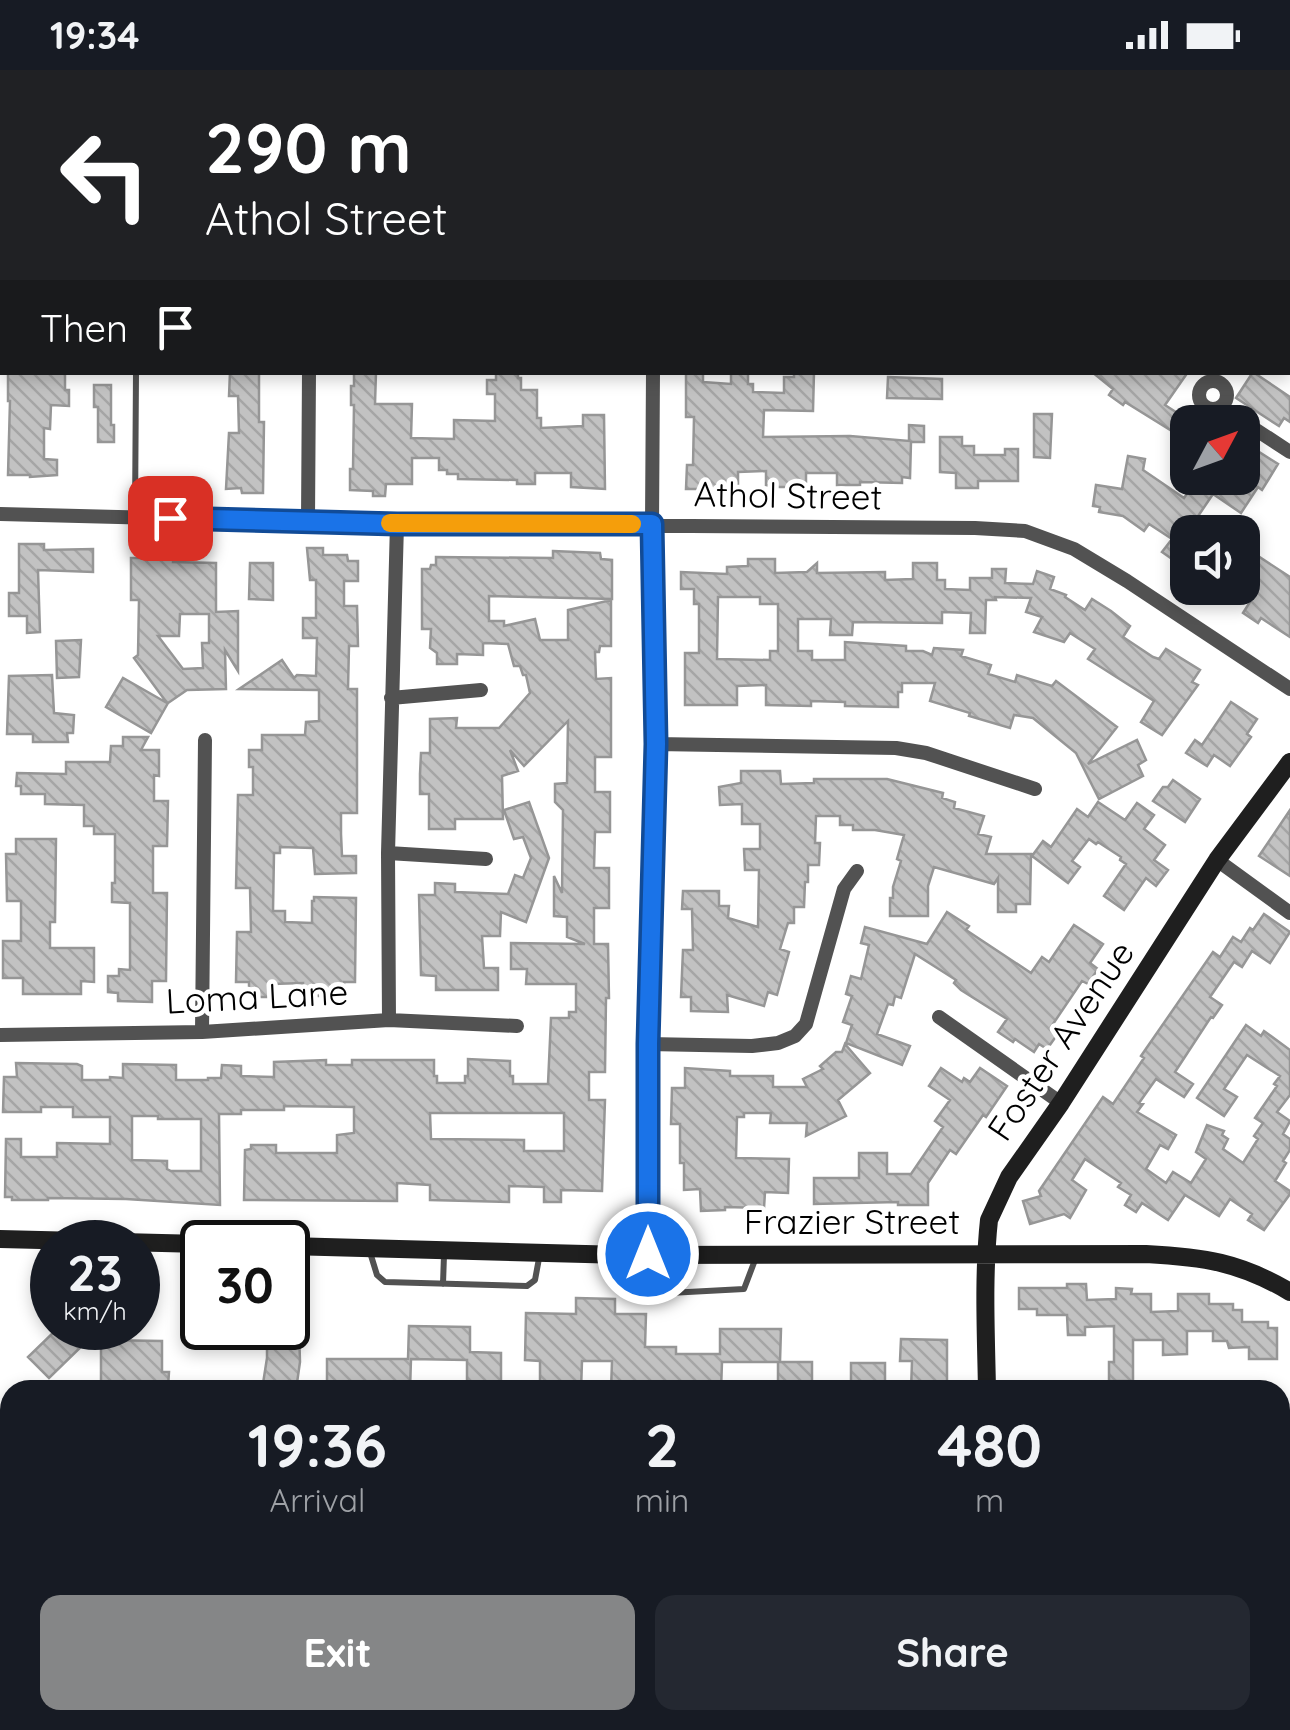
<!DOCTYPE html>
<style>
:root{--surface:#171b24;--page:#242831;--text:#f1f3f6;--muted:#9ea1a6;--accent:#858687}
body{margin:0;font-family:Quicksand,sans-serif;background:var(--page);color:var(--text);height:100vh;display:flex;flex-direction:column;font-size:38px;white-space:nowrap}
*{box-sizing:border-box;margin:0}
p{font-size:32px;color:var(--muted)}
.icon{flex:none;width:55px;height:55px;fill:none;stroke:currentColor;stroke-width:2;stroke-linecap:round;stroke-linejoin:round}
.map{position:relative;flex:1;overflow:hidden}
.sheet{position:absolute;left:0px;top:1310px;width:1290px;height:350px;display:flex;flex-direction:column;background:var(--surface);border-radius:30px 30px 0 0;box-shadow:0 5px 15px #0003}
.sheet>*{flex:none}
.guide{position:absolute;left:0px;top:0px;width:1290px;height:305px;box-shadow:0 5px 15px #0003;background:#202124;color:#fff;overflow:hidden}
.needle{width:65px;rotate:49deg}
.fabs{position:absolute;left:1170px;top:335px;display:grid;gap:20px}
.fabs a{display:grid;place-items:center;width:90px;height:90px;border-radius:20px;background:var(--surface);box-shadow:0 5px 15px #0003;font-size:50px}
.speed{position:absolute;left:30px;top:1150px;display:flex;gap:20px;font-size:50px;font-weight:700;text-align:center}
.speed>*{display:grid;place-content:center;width:130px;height:130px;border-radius:50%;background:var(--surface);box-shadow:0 5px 15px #0003;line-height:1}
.speed small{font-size:25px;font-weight:400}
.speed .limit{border:5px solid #111;border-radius:15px;background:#fff;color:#111}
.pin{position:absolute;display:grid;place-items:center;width:85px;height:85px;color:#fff;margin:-42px;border-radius:20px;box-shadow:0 5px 15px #0006}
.me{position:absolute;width:110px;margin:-55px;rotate:0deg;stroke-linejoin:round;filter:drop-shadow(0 0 8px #0008)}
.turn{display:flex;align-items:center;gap:35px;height:210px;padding:0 40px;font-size:45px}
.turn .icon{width:130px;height:130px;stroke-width:2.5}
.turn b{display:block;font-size:70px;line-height:85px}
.then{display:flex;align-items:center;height:95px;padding:0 40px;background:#0003;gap:20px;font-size:38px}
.eta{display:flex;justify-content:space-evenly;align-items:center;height:170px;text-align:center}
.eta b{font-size:60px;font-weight:800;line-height:70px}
.action{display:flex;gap:20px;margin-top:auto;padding:20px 40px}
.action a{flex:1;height:115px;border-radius:20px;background:var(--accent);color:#fff;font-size:40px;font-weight:800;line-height:115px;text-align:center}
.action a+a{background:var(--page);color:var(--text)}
.status{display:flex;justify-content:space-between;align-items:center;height:70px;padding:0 50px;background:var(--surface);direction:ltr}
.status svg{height:28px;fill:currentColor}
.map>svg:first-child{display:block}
.park{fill:#d9d9d9}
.building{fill:url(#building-back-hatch);stroke:#969696;stroke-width:2.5;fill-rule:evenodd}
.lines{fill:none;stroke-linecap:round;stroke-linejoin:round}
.primary-casing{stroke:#dbdbdb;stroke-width:24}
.lane{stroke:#525252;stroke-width:6}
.street{stroke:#525252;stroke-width:14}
.secondary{stroke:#1f1f1f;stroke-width:18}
.primary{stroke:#000;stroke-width:20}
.route-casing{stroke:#114b97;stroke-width:25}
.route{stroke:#1a73e8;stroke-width:18}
.slow{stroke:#f59e0b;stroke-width:18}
.labels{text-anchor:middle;stroke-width:9;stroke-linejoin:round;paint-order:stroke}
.street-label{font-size:35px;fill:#000;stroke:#fff}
</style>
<div class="status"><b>19:34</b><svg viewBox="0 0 49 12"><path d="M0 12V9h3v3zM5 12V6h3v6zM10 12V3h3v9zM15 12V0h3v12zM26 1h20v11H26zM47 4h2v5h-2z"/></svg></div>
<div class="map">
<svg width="1290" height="1660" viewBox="0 0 1290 1660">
<defs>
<pattern id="building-back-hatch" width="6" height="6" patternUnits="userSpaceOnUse" patternTransform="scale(2.5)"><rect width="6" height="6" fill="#c2c2c2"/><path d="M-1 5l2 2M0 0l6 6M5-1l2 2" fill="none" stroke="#a5a5a5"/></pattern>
</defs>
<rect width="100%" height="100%" fill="#fff"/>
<path class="park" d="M60,1650H175L187,1660H144L119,1656L91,1660H48Z"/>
<path class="building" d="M8,302H65V320H69V336L51,335L50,359L44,358V389L57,390V405L30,407V405H8L10,331H8Z
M230,302H259V352H264L263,423H242L241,418L226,419L229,363H239L238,326H229Z
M354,302H376L375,334H412L411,368L454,369V350L495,351V324H487V310H496V302H518V308H521V320H537V348H541V358L583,356V345H604L605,419L571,417V403H535V414H517V410L458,409V404H447V400H439V388H412V414H386L385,426H373V421L350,420V399H353L354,335H351V316H354Z
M686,302H703V312L731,314V302H748V314H753V322L784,323V307H794V302H814L813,341L764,340L763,367L850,366L909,371V355L924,356V372H911L910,408L902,407V413L860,412V415H837V403H806V417H775L766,415V401L738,402V419H686L687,395H693L694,347H686Z
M1092,302H1188L1165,335L1188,350V371L1125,332L1123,335L1109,325L1113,319Z
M1253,302L1290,327V352L1284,348L1279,356L1236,328Z
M888,307L942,309V329L887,328Z
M94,315H111V355H114V372H98V337H94Z
M1034,344H1052L1050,388L1034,387Z
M940,367H962V376H974V385H1005V379H1018V411H978V418H956V403L940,402Z
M1242,371L1278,394L1262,420L1258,417L1241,443L1213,424L1188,461V500L1162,482L1172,469L1149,454L1144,461L1123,446L1099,442L1100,437L1093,436L1096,415L1122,419L1128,386L1145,389L1143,400L1184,428L1198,408H1242Z
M19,474H44V480L93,479V502L38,500L40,562L27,563V546H9V523H19Z
M307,478H323V485H347L348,491H358V511H344V536H357L358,576H349L348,619H357V743H341V764L342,786H356V803L315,804L313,778L280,777V783H274L273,841H285V852L312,853V831H314V827L356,828L355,912H344V919H326V926H303V913L272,914V927H254V925H249V912H236L237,862H251L250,818H236L238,725H253V697H249V680H262V665H305L306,652L319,651V620L239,619L282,590L294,608L297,605L316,606L317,568H303V548H316V510H310Z
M553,481L600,483L601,489L612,490V529L489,526V551H504V556L535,549L540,570H568V540L611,530V576H600L599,582H595L596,609L611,608V687H595V722H610V762H595L594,798H609V838H594V874H608L609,928H606L605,1002H589V1030H605L602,1121L561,1120V1132H544V1117L509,1116V1132L430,1130V1115L397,1113V1131L244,1130L245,1080L251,1079V1075H276V1083H337V1065L354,1063V1037L284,1036V1040H241V1044H219L220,1135L126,1129L48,1128V1130H12V1127H5L6,1069H21V1087H57V1073L110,1074V1047H73V1037H41V1042H3L4,1007H17L16,993L77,994L82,996V1010H110V1007L123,1008V994L176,995V1010H208V1008H221L222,995L241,996V1006L274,1007V992L326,990V995H352V990H434V1006H437V1013H465V1006H468V989L488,990L510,991V1006H513V1014H548L551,948H569V942H576V914H526L527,899H511V873L585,874L567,867V847L554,846V806L562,823L563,740L555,732V714L567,713L568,651L524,696L510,680L518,701L502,706L503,749H455V759H429V724H420V704L421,683H430V649L457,648L456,658H499L530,623L526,605H523L520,596H514L508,574L485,573L483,574V585L457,584V594H437V583L430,578L431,559H422V499H430L431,495H436V487L553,488ZM430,1043H564V1081H524V1070L431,1069ZM132,1046H158V1049H201V1101H171L167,1099V1091L132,1090Z
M1242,484L1254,492L1258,486L1290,507V567L1261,548L1258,553L1243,543L1250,532L1242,527Z
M131,488H173V492L216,493V542L238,541V601L225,580L226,619L187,620L168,633L151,663L106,637L123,608L167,633L134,588L138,585L139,530H131ZM180,544H209V573H202L203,598L183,599L158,566H179Z
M748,489H775V503L807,502L817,493V503L885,502V510L913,509V493H937V510H945V519L970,520V508H992V499H1006L1005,513L1033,514L1037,501L1054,507L1050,519L1066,525L1065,527L1085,540L1092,529L1111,541L1130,556L1123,567L1153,587L1159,589L1166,579L1200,600L1192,612L1198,615L1162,665L1141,652L1154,631L1088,589L1095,579L1070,563L1064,572L1034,562L1042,547L1026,542L1031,528L995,527L996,530H986L985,563H970L971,543L942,542V553L853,552L852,565H830L831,549H798V581H812V590H845V572L906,576V581H923L932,585L934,578L963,580L961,586L991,595L988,604L1015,612L1017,605L1052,616L1056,611L1117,657L1088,694L1137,670L1146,690L1138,695L1143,706L1099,729L1076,683L1033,648L1014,645L1010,658L969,646L970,643L930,631L935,613H902V622H898V637L845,636V632L811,631V636L766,635V615L737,616V635H685V583H699V534H694V519H681V502L727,504V497L748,496ZM718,527H760V534H778V581H770V590L717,589Z
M250,493H273V530L249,529Z
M81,570L79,607L57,608L56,571Z
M52,605L54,643L74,645L73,663H67L68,672H33V664H7L9,606Z
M1231,632L1257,649L1247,664L1251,667L1230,696L1214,685L1207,696L1186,683L1195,670L1202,675Z
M123,667H148L141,680H159V706L154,705V731H168L167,776H153V823H167L166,911H152V932L118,931V923L108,922V906H119V899L130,900V833L112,832V813H115V764H94V756H84V735L45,734V724H21V716H16L17,703L66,704V692H110L111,676H123Z
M741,701H780L781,714L814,713V709H887L943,723L942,728L955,732L954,738L984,746L978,764L991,767L986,784H1031L1030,834H1016V842H998V808L994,814L934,797L928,816V846H890V828H893V817L901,791L897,789L904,765L875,760H853V755H840V746H816L815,773H820L819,795H808V812H805L804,837H794V853H788L780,879L789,882L777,925L768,922L764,936L727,925L728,942L691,941V927H681L683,880H693L692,839H682L683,821H719V836H729L728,848L758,857L759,800H745L744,779H760V754H742V734L720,735L719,717L741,713Z
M1173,710L1200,729L1185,752L1153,731L1163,717H1168Z
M529,732L549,788L526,852L501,842L500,866H482L484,898H498V920H436V906L421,905L419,825H435V813L455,814V822L508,824L515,805L523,808L531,788L523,767L514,769L504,740Z
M1098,732L1125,750L1137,733L1154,745L1144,759L1165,775L1154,790L1168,800L1156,816L1146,808L1124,840L1104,826L1126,794L1120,790L1121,787L1098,772L1096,774L1089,769L1072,791L1080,797L1068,813L1032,786L1043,771L1051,777L1077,739L1088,747Z
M1290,740V806L1259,786Z
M16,769H56L55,852H50V878H94V912L81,911V924H23V908H3V871H21V831H7L6,784H16Z
M947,842L969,856L966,860L1031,903L1042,887L1049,892L1074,855L1103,874L1090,893L1098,899L1088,914L1082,911L1051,957L1059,962L1047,979L1039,974L1034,982L1015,969L1013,972L998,962L1007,949L961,920L954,913L956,910L915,884L901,928L895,926L893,935L888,934L877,964L910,976L902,995L846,973L852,955L843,952L852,926L846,924L851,906L861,909L869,875L861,873L865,857L927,874Z
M1264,844L1290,862L1270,893L1252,881L1242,897L1234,892L1210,927L1222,935L1213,948L1211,947L1175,1002L1193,1014L1184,1027L1156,1009L1139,1033L1143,1034L1137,1042L1176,1065L1168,1079L1160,1075L1146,1099L1166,1113L1173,1102L1191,1113L1206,1089L1196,1082L1207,1055L1224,1061L1222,1065L1228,1069L1223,1079L1243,1093L1258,1069L1254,1066L1263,1053L1255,1048L1277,1016L1274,1014L1280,1006L1247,985L1224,1019L1237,1027L1224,1046L1197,1028L1246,955L1261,966L1264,961L1290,980V1025L1277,1042L1290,1051L1283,1064L1290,1069V1080L1283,1091L1286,1093L1275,1111L1290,1121V1124L1264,1160L1248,1150L1252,1144L1230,1129L1219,1146L1185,1125L1168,1150L1142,1133L1136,1142L1125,1135L1131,1125L1118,1117L1121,1113L1085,1089L1072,1110L1086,1120L1070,1148L1064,1144L1030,1154L1023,1131L1041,1126L1039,1121L1103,1027L1113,1034L1144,988L1141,986L1213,882L1220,887L1233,867L1241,872L1250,858L1253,860Z
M845,974L870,1003L838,1030L846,1046L806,1066L807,1053H770L771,1043H744V1047H737L736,1088L789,1089L788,1123L765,1122L764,1138L725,1137V1140L701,1141L700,1119L684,1120V1093H680V1054H671L672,1018H685V998L730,1001V1006H773V1017H807L803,1009L823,999L820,996L836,982H842Z
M941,998L962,1012L964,1008L970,1012L980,998L1007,1016L986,1047L983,1045L956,1084L950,1080L928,1113V1135H898V1132L814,1134V1108H859V1083H887V1104H911L943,1057L935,1051L950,1030L929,1016Z
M1067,1214H1086L1087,1230L1116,1229V1218L1132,1219L1131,1224H1151V1242L1178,1241V1224H1209V1234H1233V1240H1242V1252H1268V1258H1277V1289H1249V1277L1229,1278L1227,1271H1213V1261H1187V1284L1163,1285V1270H1133V1311H1109V1292H1114V1256L1085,1257V1265H1068L1067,1245H1037V1239H1019V1218H1067Z
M288,1224H298L300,1292L296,1320H262L267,1288V1258H288Z
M576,1228L615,1229V1244H646L645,1277H676V1284H720V1259H781L780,1292H812V1320H778V1292H722L721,1320H611L612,1291H582L581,1320H540V1291L525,1290L526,1243L576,1244Z
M409,1256L470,1257V1282L501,1283V1320H467V1290L411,1289L410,1320H327V1289H408Z
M58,1258H74L87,1271L49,1308L28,1287Z
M901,1269L947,1270V1320H911L912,1291H900Z
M101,1270L162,1271V1302H169L168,1317H162V1320H127V1317L101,1316Z
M851,1293H885V1320H851Z"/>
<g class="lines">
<defs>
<path id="primary" d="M1220,0L1224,2
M1281,0L1285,2
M1288,37L1290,38"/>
</defs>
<use href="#primary" class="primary-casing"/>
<path class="lane" d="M138,2V0
M1288,144L1290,141
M135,447L136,302
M369,1179L377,1205L385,1212L527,1216L535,1210L540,1183
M648,1185L659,1219L669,1223L744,1219L755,1190
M443,1214L444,1185
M251,1650L257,1660
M329,1660V1650"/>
<path class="street" d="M312,2V0
M655,2V0
M1199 325a14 14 0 1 1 28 0a14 14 0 1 1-28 0Z
M1221,337L1290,382
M0,444L397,454L975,458L1025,461L1074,479L1127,511L1290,619
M308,450L309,302
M391,628L481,620
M656,674L896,678L926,683L1035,719
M388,783L486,789
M1217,790L1290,843
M939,947L1061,1033
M389,950L388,783L397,454
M202,962L205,670
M0,965L202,962L389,950L517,956
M648,974L752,976L778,973L795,966L806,954L844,819L857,801
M647,1184L648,974L656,674L652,454L653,302
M1229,1660L1230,1650"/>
<path class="secondary" d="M0,1169L202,1174
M288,1176L624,1185L1146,1184C1203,1187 1240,1192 1290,1222
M987,1320C986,1264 983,1206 989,1150L1009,1107L1061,1033L1217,790L1290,692
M989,1650V1660"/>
<use href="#primary" class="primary"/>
</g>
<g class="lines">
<defs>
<path id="route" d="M170,448L397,454H652L656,674L648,974V1184"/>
</defs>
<use href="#route" class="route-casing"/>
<use href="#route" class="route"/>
<path class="slow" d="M390,453L632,454"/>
</g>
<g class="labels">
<g class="street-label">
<text transform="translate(788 426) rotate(1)" y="12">Athol Street</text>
<text transform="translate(257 927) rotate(-3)" y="12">Loma Lane</text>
<text transform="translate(1061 971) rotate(-56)" y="12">Foster Avenue</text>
<text x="852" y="1164">Frazier Street</text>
</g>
</g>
</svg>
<div class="fabs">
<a><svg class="needle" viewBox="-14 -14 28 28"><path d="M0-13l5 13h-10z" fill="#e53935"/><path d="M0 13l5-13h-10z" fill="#9ea1a6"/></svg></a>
<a><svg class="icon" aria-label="sound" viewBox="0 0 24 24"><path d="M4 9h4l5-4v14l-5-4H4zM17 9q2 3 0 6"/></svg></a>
</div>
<div class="speed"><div>23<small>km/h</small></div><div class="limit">30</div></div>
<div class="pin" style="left:170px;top:448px;background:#d93025"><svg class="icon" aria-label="arrive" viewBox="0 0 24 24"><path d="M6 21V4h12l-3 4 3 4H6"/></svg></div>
<svg class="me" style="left:648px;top:1184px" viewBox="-20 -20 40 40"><circle r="17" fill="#1a73e8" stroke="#fff" stroke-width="3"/><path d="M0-11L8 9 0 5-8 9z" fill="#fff"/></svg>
<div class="guide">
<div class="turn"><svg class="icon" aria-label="left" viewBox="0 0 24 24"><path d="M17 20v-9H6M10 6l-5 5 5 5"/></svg><div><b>290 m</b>Athol Street</div></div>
<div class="then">Then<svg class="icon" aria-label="arrive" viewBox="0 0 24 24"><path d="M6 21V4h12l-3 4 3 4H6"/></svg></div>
</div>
<section class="sheet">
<div class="eta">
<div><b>19:36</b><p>Arrival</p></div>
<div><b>2</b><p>min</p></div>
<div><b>480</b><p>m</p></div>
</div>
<div class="action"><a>Exit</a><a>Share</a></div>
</section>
</div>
